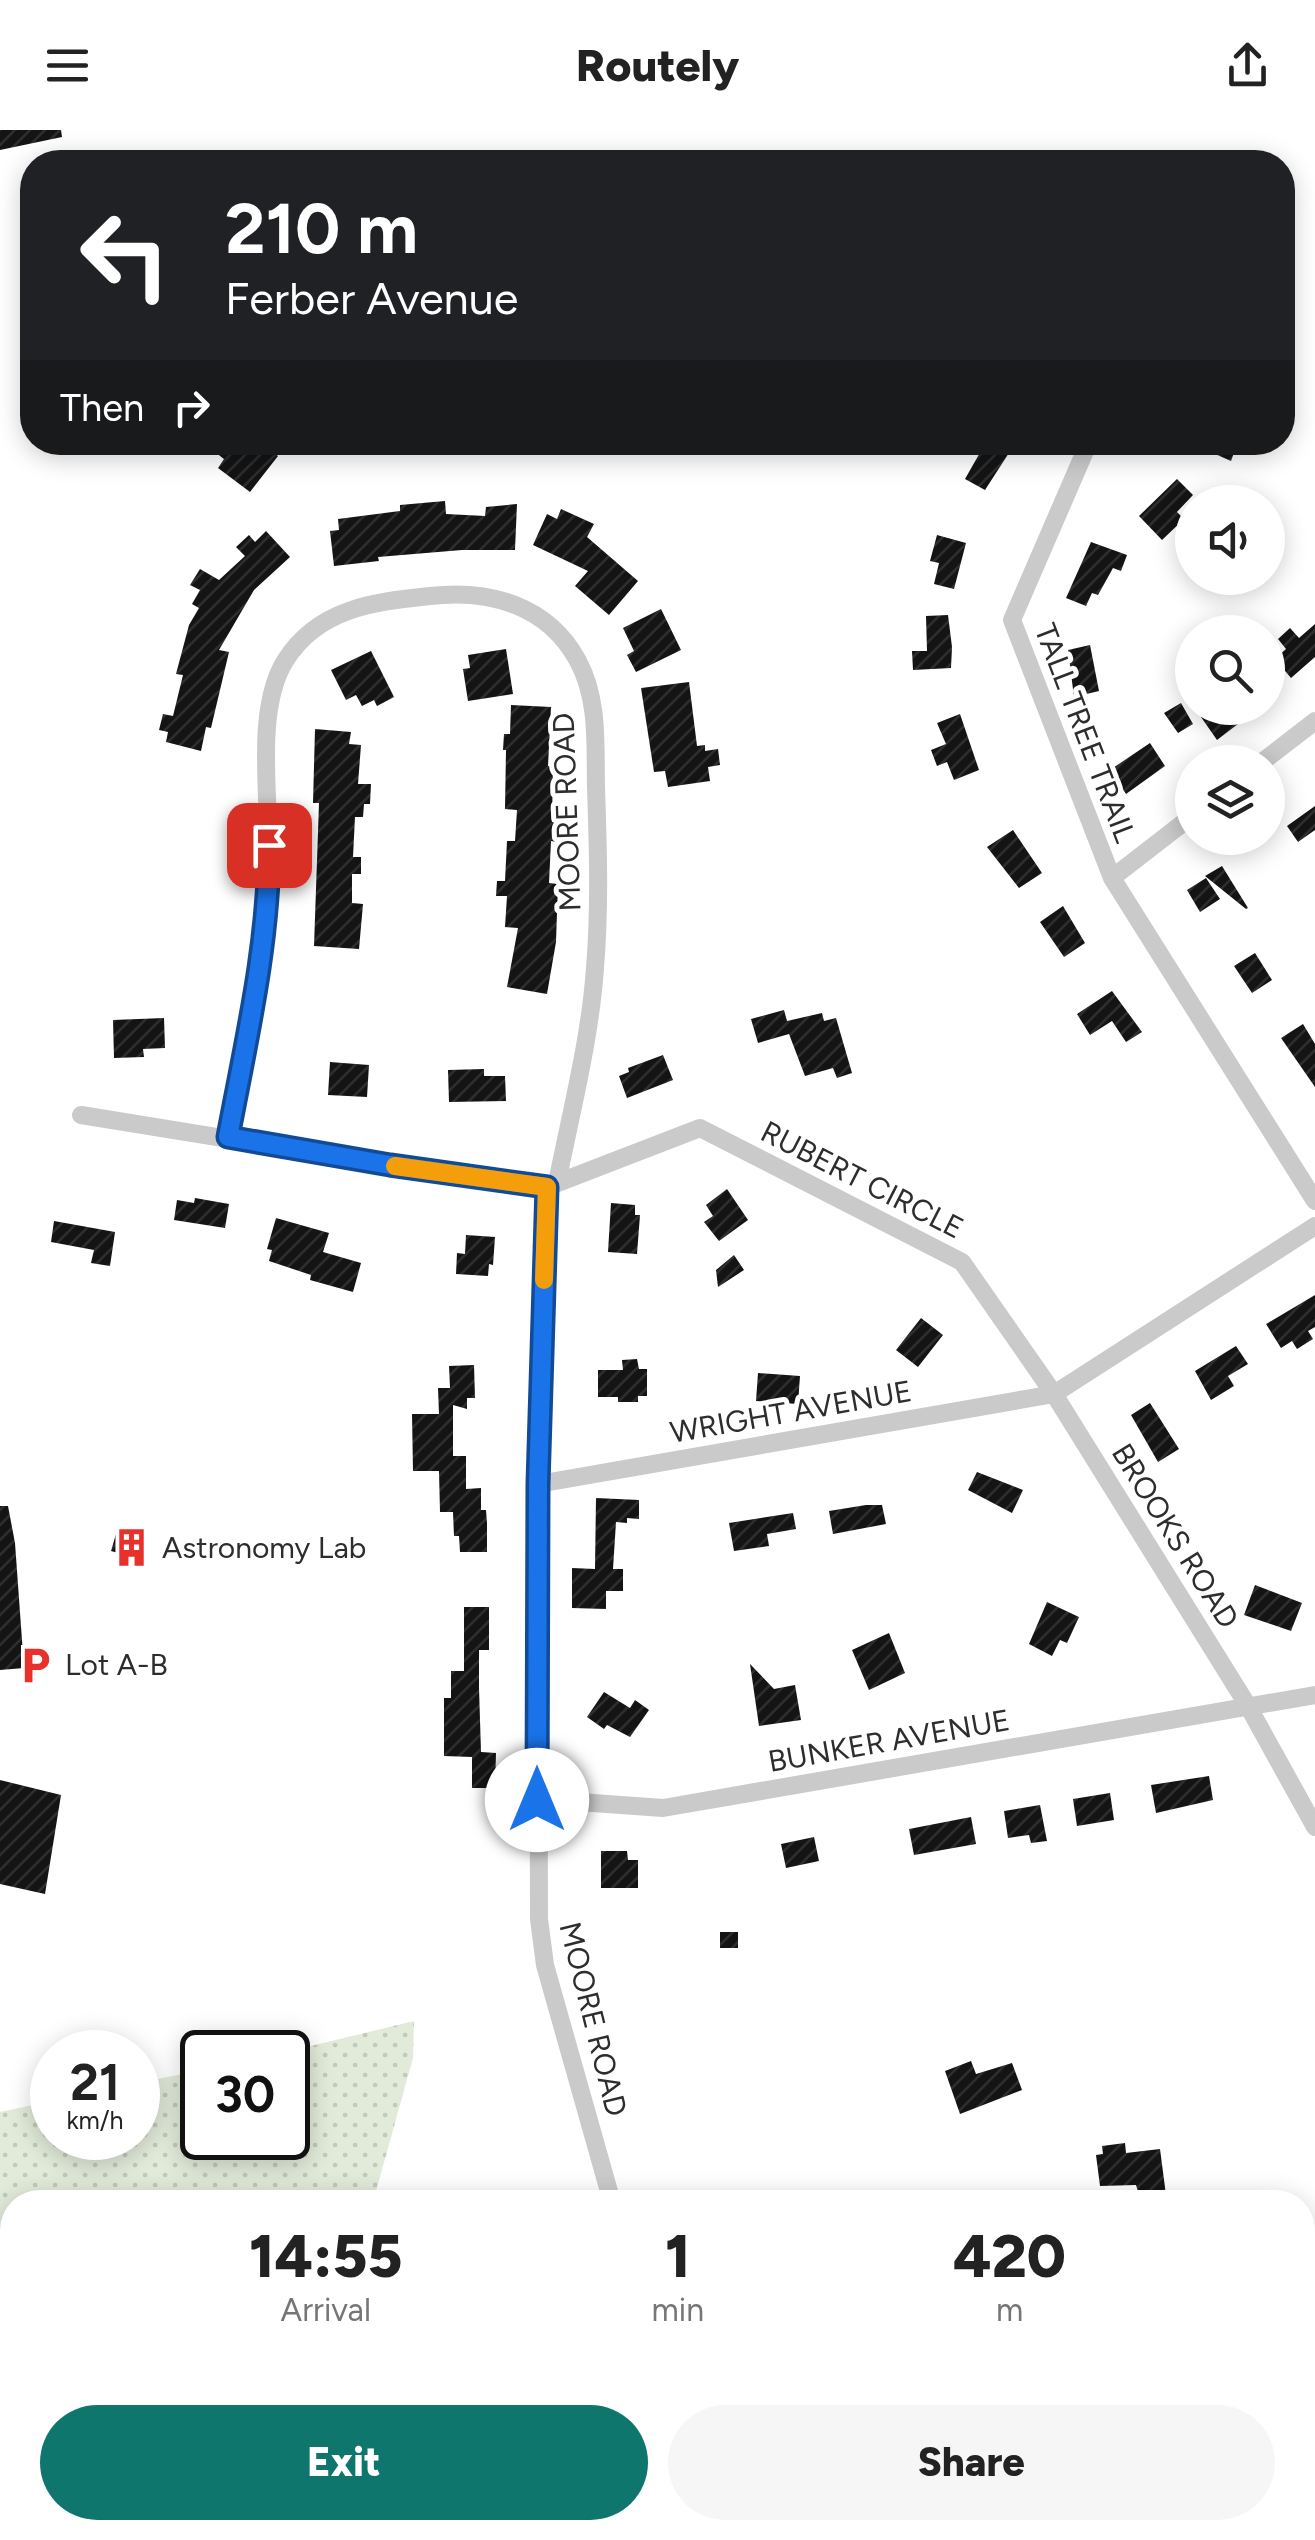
<!DOCTYPE html>
<style>
:root{--surface:#fff;--page:#f6f6f6;--text:#222;--muted:#767676;--accent:#0f766e}
body{margin:0;font-family:Figtree,sans-serif;background:var(--page);color:var(--text);height:100vh;display:flex;flex-direction:column;font-size:38px;white-space:nowrap}
*{box-sizing:border-box;margin:0}
p{font-size:32px;color:var(--muted)}
.icon{flex:none;width:55px;height:55px;fill:none;stroke:currentColor;stroke-width:2;stroke-linecap:round;stroke-linejoin:round}
.map{position:relative;flex:1;overflow:hidden}
.sheet{position:absolute;left:0px;top:2060px;width:1315px;height:350px;display:flex;flex-direction:column;background:var(--surface);border-radius:40px 40px 0 0;box-shadow:0 5px 25px #0003}
.sheet>*{flex:none}
.banner{position:absolute;left:20px;top:20px;width:1275px;height:305px;border-radius:40px;box-shadow:0 5px 25px #0003;background:#202124;color:#fff;overflow:hidden}
.controls{position:absolute;left:1175px;top:355px;display:grid;gap:20px}
.controls a{display:grid;place-items:center;width:110px;height:110px;border-radius:50%;background:var(--surface);box-shadow:0 5px 25px #0003;font-size:50px}
.speed{position:absolute;left:30px;top:1900px;display:flex;gap:20px;font-size:50px;font-weight:700;text-align:center}
.speed>*{display:grid;place-content:center;width:130px;height:130px;border-radius:50%;background:var(--surface);box-shadow:0 5px 25px #0003;line-height:1}
.speed small{font-size:25px;font-weight:400}
.speed .limit{border:5px solid #111;border-radius:15px;background:#fff;color:#111}
.pin{position:absolute;display:grid;place-items:center;width:85px;height:85px;color:#fff;margin:-42px;border-radius:20px;box-shadow:0 5px 15px #0006}
.me{position:absolute;width:110px;margin:-55px;rotate:0deg;stroke-linejoin:round;filter:drop-shadow(0 0 8px #0008)}
.turn{display:flex;align-items:center;gap:35px;height:210px;padding:0 40px;font-size:45px}
.turn .icon{width:130px;height:130px;stroke-width:2.5}
.turn b{display:block;font-size:70px;line-height:85px}
.then{display:flex;align-items:center;height:95px;padding:0 40px;background:#0003;gap:20px;font-size:38px}
.eta{display:flex;justify-content:space-evenly;align-items:center;height:170px;text-align:center}
.eta b{font-size:60px;font-weight:800;line-height:70px}
.cta{display:flex;gap:20px;margin-top:auto;padding:20px 40px}
.cta a{flex:1;height:115px;border-radius:60px;background:var(--accent);color:#fff;font-size:40px;font-weight:800;line-height:115px;text-align:center}
.cta a+a{background:var(--page);color:var(--text)}
header{display:flex;justify-content:space-between;align-items:center;height:130px;padding:0 40px;background:var(--surface);font-size:45px;font-weight:800}
.map>svg:first-child{display:block}
.grass{fill:url(#grass-dots)}
.building{fill:url(#building-hatch)}
.lines{fill:none;stroke-linecap:round;stroke-linejoin:round}
.minor{stroke:#cacaca;stroke-width:18}
.route-casing{stroke:#114b97;stroke-width:25}
.route{stroke:#1a73e8;stroke-width:18}
.slow{stroke:#f59e0b;stroke-width:18}
.labels{text-anchor:middle;stroke-width:10;stroke-linejoin:round;paint-order:stroke}
.street-label{font-size:30px;fill:#2d2d2d;stroke:#fff}
.poi-label{font-size:30px;fill:#2d2d2d;stroke:#fff;text-anchor:start}
</style>
<header><svg class="icon" aria-label="menu" viewBox="0 0 24 24"><path d="M4 6h16M4 12h16M4 18h16"/></svg>Routely<svg class="icon" aria-label="share" viewBox="0 0 24 24"><path d="M12 15V3M7 8l5-5 5 5M5 13v7h14v-7"/></svg></header>
<div class="map">
<svg width="1315" height="2410" viewBox="0 0 1315 2410">
<defs>
<pattern id="grass-dots" width="8" height="8" patternUnits="userSpaceOnUse" patternTransform="scale(2.5)"><rect width="8" height="8" fill="#e2ebda"/><path d="M2 2h.1M6 6h.1" fill="none" stroke="#c2cabb" stroke-width="1.8" stroke-linecap="round"/></pattern>
<pattern id="building-hatch" width="6" height="6" patternUnits="userSpaceOnUse" patternTransform="scale(2.5)"><rect width="6" height="6" fill="#141414"/><path d="M-1 1l2-2M0 6l6-6M5 7l2-2" fill="none" stroke="#2e2e2e"/></pattern>
</defs>
<rect width="100%" height="100%" fill="#fff"/>
<path class="grass" d="M414,1891L413,1928L373,2072H12V2398H247V2410H0V1982L52,1971V2008H138V1953L202,1940V2008H288L286,1922Z"/>
<path class="building" d="M0,0H61L62,7L0,20Z
M222,312H260L278,326L250,362L218,338L224,329L215,322Z
M986,312H1016L985,360L965,349Z
M1188,312H1238L1231,331Z
M1177,349L1193,365L1177,382L1184,389L1162,410L1139,386Z
M445,371L446,384L485,386L486,377L517,374L515,420H462L378,427L379,431L334,436L330,401L339,400L338,389L400,381V375Z
M561,379L594,394L587,407L638,451L609,485L575,456L588,441L533,415L547,384L557,389Z
M266,401L290,427L254,460L219,520L229,522L211,598L206,597L201,621L166,612L168,602L159,600L163,584L173,586L183,545L176,544L189,495L199,478L192,474L200,460L190,455L200,439L219,450L245,426L236,417L249,405L255,412Z
M937,405L966,413L954,459L934,454L939,433L930,431Z
M1091,412L1127,425L1121,441L1113,438L1098,465L1092,463L1086,476L1066,468Z
M661,479L681,520L636,542L627,525L634,521L623,498Z
M948,485L952,517L951,538L913,540L912,521H927L926,486Z
M1315,494V527L1291,548L1275,529L1286,519L1278,509L1290,498L1299,508Z
M1090,515L1099,561L1074,567L1068,520Z
M506,519L513,564L468,571L463,539L470,538L468,525Z
M371,521L394,567L377,576L374,570L362,576L356,565L346,570L331,540Z
M689,552L697,616L705,615V621L718,619L720,635L708,637L710,651L668,657L665,641L654,642L641,558Z
M1181,573L1193,594L1178,603L1164,583Z
M511,575L551,577L548,636H553L552,692H558L557,712L551,711L549,753L558,754L556,812L547,864L507,857L518,798L505,797L507,766H496L497,751H505L507,711H515L517,680L505,679L506,620H503L504,604H510Z
M1214,578H1259L1217,610L1201,587Z
M960,584L979,640L954,650L947,632L937,636L931,620L946,614L937,593Z
M315,599L351,602L349,614L361,615L358,654H371L370,674H364L363,687H355L353,727H361V744H352V773L363,774L359,819L314,816L319,673H313Z
M1150,613L1165,636L1126,664L1110,640Z
M1315,676V700L1298,712L1287,696Z
M1013,700L1042,743L1019,758L987,717Z
M1222,736L1248,778L1246,779L1205,746Z
M1206,748L1220,769L1200,782L1187,760Z
M1063,776L1085,813L1064,827L1040,792Z
M1255,823L1272,850L1252,863L1234,836Z
M1112,861L1142,902L1126,912L1112,891L1090,905L1077,884Z
M784,880L787,891L822,883L824,891L836,888L852,943L837,948L833,938L805,946L789,904L758,913L751,889Z
M164,888L165,918L143,919L144,927L114,928L113,890Z
M1303,894L1315,914V957L1281,908Z
M663,925L673,950L627,968L619,946L629,942L628,938Z
M330,932L369,935L367,967L328,965Z
M484,939V946H505L506,971L449,972L448,940Z
M727,1059L748,1090L719,1111L704,1092L713,1086L706,1075Z
M195,1068L229,1074L225,1098L174,1090L177,1070L194,1073Z
M611,1073L635,1075V1085H640L637,1124L608,1122Z
M276,1088L329,1103L323,1122L361,1133L353,1162L310,1150L311,1145L269,1131L272,1120L267,1119Z
M54,1091L115,1102L110,1136L91,1133L94,1120L51,1112Z
M466,1105L495,1107L493,1135L489,1134L488,1146L456,1144L457,1123L465,1124Z
M734,1125L744,1140L718,1157L716,1140Z
M1315,1165V1197L1308,1201L1313,1209L1297,1219L1292,1211L1281,1218L1266,1194Z
M921,1188L943,1205L918,1237L896,1220Z
M1236,1216L1248,1234L1228,1246L1234,1256L1211,1270L1195,1241Z
M637,1229L639,1239H647V1266H638V1272H618V1267H598V1240H623L622,1230Z
M474,1235L475,1268H467V1279L453,1275V1326H466V1359L481,1358V1380H486L487,1393V1422H460L459,1406H454L453,1382H440L439,1341H413L412,1284H439L438,1258H450L449,1236Z
M758,1243L800,1246L798,1274L756,1271Z
M1150,1273L1179,1319L1158,1332L1131,1285Z
M977,1342L1023,1360L1012,1383L968,1360Z
M596,1368L639,1370V1389L627,1388V1393L616,1392L613,1439H623V1461H606V1479L572,1478V1438L595,1439Z
M866,1375H882L886,1394L833,1404L829,1381Z
M0,1376H8L15,1413L24,1538L0,1540Z
M793,1383L796,1399L767,1404L769,1416L734,1421L729,1393Z
M116,1404L137,1410L132,1427L111,1421Z
M1255,1455L1302,1473L1291,1501L1244,1485Z
M1047,1472L1079,1487L1067,1513L1060,1510L1052,1526L1029,1514Z
M464,1477H489V1520H479V1558L481,1622L496,1623L495,1658H472V1627L444,1626V1568H451V1541H464Z
M889,1503L905,1543L869,1560L852,1520Z
M750,1534L774,1559L795,1555L801,1590L759,1596Z
M604,1562L630,1578L635,1570L649,1580L630,1607L607,1595L604,1599L587,1587Z
M1209,1646L1213,1670L1156,1683L1151,1655Z
M0,1650L61,1665L45,1764L0,1754Z
M1110,1663L1114,1690L1077,1696L1073,1669Z
M1040,1675L1047,1711L1031,1713L1029,1705L1008,1708L1004,1681Z
M971,1687L976,1714L914,1725L909,1699Z
M814,1707L819,1731L786,1738L781,1714Z
M601,1721H627L628,1730H638V1758H601Z
M720,1802H738V1818H720Z
M971,1931L976,1944L1012,1933L1022,1960L960,1984L945,1941Z
M1125,2013L1126,2023L1160,2019L1166,2065L1140,2068L1136,2055L1100,2056L1096,2025L1103,2024L1102,2016Z"/>
<g class="lines">
<path class="minor" d="M1089,312L1012,490L1112,748L1315,1071
M1262,632L1315,591
M1112,748L1192,686
M81,985L390,1035L547,1057L700,998L962,1132L1054,1264L1248,1576L1315,1697
M227,1007C244,923 261,840 268,754C274,690 251,586 285,531C318,478 374,472 430,466C489,459 548,475 578,531C599,570 595,615 596,657C598,717 600,777 595,838C590,910 571,982 557,1053
M547,1057L538,1354L539,1789L545,1835L612,2072
M538,1354L1054,1264L1315,1096
M537,1669L663,1678L1315,1565
M1302,2357L1315,2353
M466,2398V2410
M706,2398L709,2410
M1132,2410L1172,2398"/>
</g>
<g class="lines">
<defs>
<path id="route" d="M269,715C269,814 246,911 228,1007L390,1035L547,1057L538,1354L537,1670"/>
</defs>
<use href="#route" class="route-casing"/>
<use href="#route" class="route"/>
<path class="slow" d="M395,1036L547,1057L544,1150"/>
</g>
<defs>
<symbol id="building-bare" viewBox="-9 -9 18 18"><path d="M-4-6H4V6H1V3H-1V6H-4ZM-2.5-4.3h1.7v1.8h-1.7ZM.8-4.3h1.7v1.8H.8ZM-2.5-1h1.7V.8h-1.7ZM.8-1h1.7V.8H.8Z" fill="#e8312b" stroke="#fff" stroke-width="2.5" paint-order="stroke"/></symbol>
<symbol id="parking-bare" viewBox="-9 -9 18 18"><path d="M-3.5-5.5H1a3.5 3.5 0 0 1 0 7H-1V5.5H-3.5ZM-1-3.4V-.6H.8a1.4 1.4 0 0 0 0-2.8Z" fill="#e8312b" stroke="#fff" stroke-width="2.5" paint-order="stroke"/></symbol>
</defs>
<g fill-rule="evenodd">
<use href="#building-bare" x="104" y="1390" width="55" height="55"/>
<use href="#parking-bare" x="8" y="1508" width="55" height="55"/>
</g>
<g class="labels">
<g class="street-label">
<text transform="translate(1085 603) rotate(69)" y="10">TALL TREE TRAIL</text>
<text transform="translate(567 682) rotate(-92)" y="10">MOORE ROAD</text>
<text transform="translate(862 1050) rotate(27)" y="10">RUBERT CIRCLE</text>
<text transform="translate(791 1282) rotate(-10)" y="10">WRIGHT AVENUE</text>
<text transform="translate(1175 1406) rotate(58)" y="10">BROOKS ROAD</text>
<text transform="translate(889 1611) rotate(-10)" y="10">BUNKER AVENUE</text>
<text transform="translate(593 1889) rotate(76)" y="10">MOORE ROAD</text>
</g>
<g class="poi-label">
<text x="162" y="1428">Astronomy Lab</text>
<text x="65" y="1545">Lot A-B</text>
</g>
</g>
</svg>
<div class="controls">
<a><svg class="icon" aria-label="sound" viewBox="0 0 24 24"><path d="M4 9h4l5-4v14l-5-4H4zM17 9q2 3 0 6"/></svg></a>
<a><svg class="icon" aria-label="search" viewBox="0 0 24 24"><circle cx="10" cy="10" r="6"/><path d="M15 15l6 6"/></svg></a>
<a><svg class="icon" aria-label="layers" viewBox="0 0 24 24"><path d="M12 4l9 5-9 5-9-5zM3 14l9 5 9-5"/></svg></a>
</div>
<div class="speed"><div>21<small>km/h</small></div><div class="limit">30</div></div>
<div class="pin" style="left:269px;top:715px;background:#d93025"><svg class="icon" aria-label="arrive" viewBox="0 0 24 24"><path d="M6 21V4h12l-3 4 3 4H6"/></svg></div>
<svg class="me" style="left:537px;top:1670px" viewBox="-20 -20 40 40"><circle r="19" fill="#fff"/><path d="M0-13L10 11 0 6-10 11z" fill="#1a73e8"/></svg>
<div class="banner">
<div class="turn"><svg class="icon" aria-label="left" viewBox="0 0 24 24"><path d="M17 20v-9H6M10 6l-5 5 5 5"/></svg><div><b>210 m</b>Ferber Avenue</div></div>
<div class="then">Then<svg class="icon" aria-label="right" viewBox="0 0 24 24"><path d="M7 20v-9h11M14 6l5 5-5 5"/></svg></div>
</div>
<section class="sheet">
<div class="eta">
<div><b>14:55</b><p>Arrival</p></div>
<div><b>1</b><p>min</p></div>
<div><b>420</b><p>m</p></div>
</div>
<div class="cta"><a>Exit</a><a>Share</a></div>
</section>
</div>
